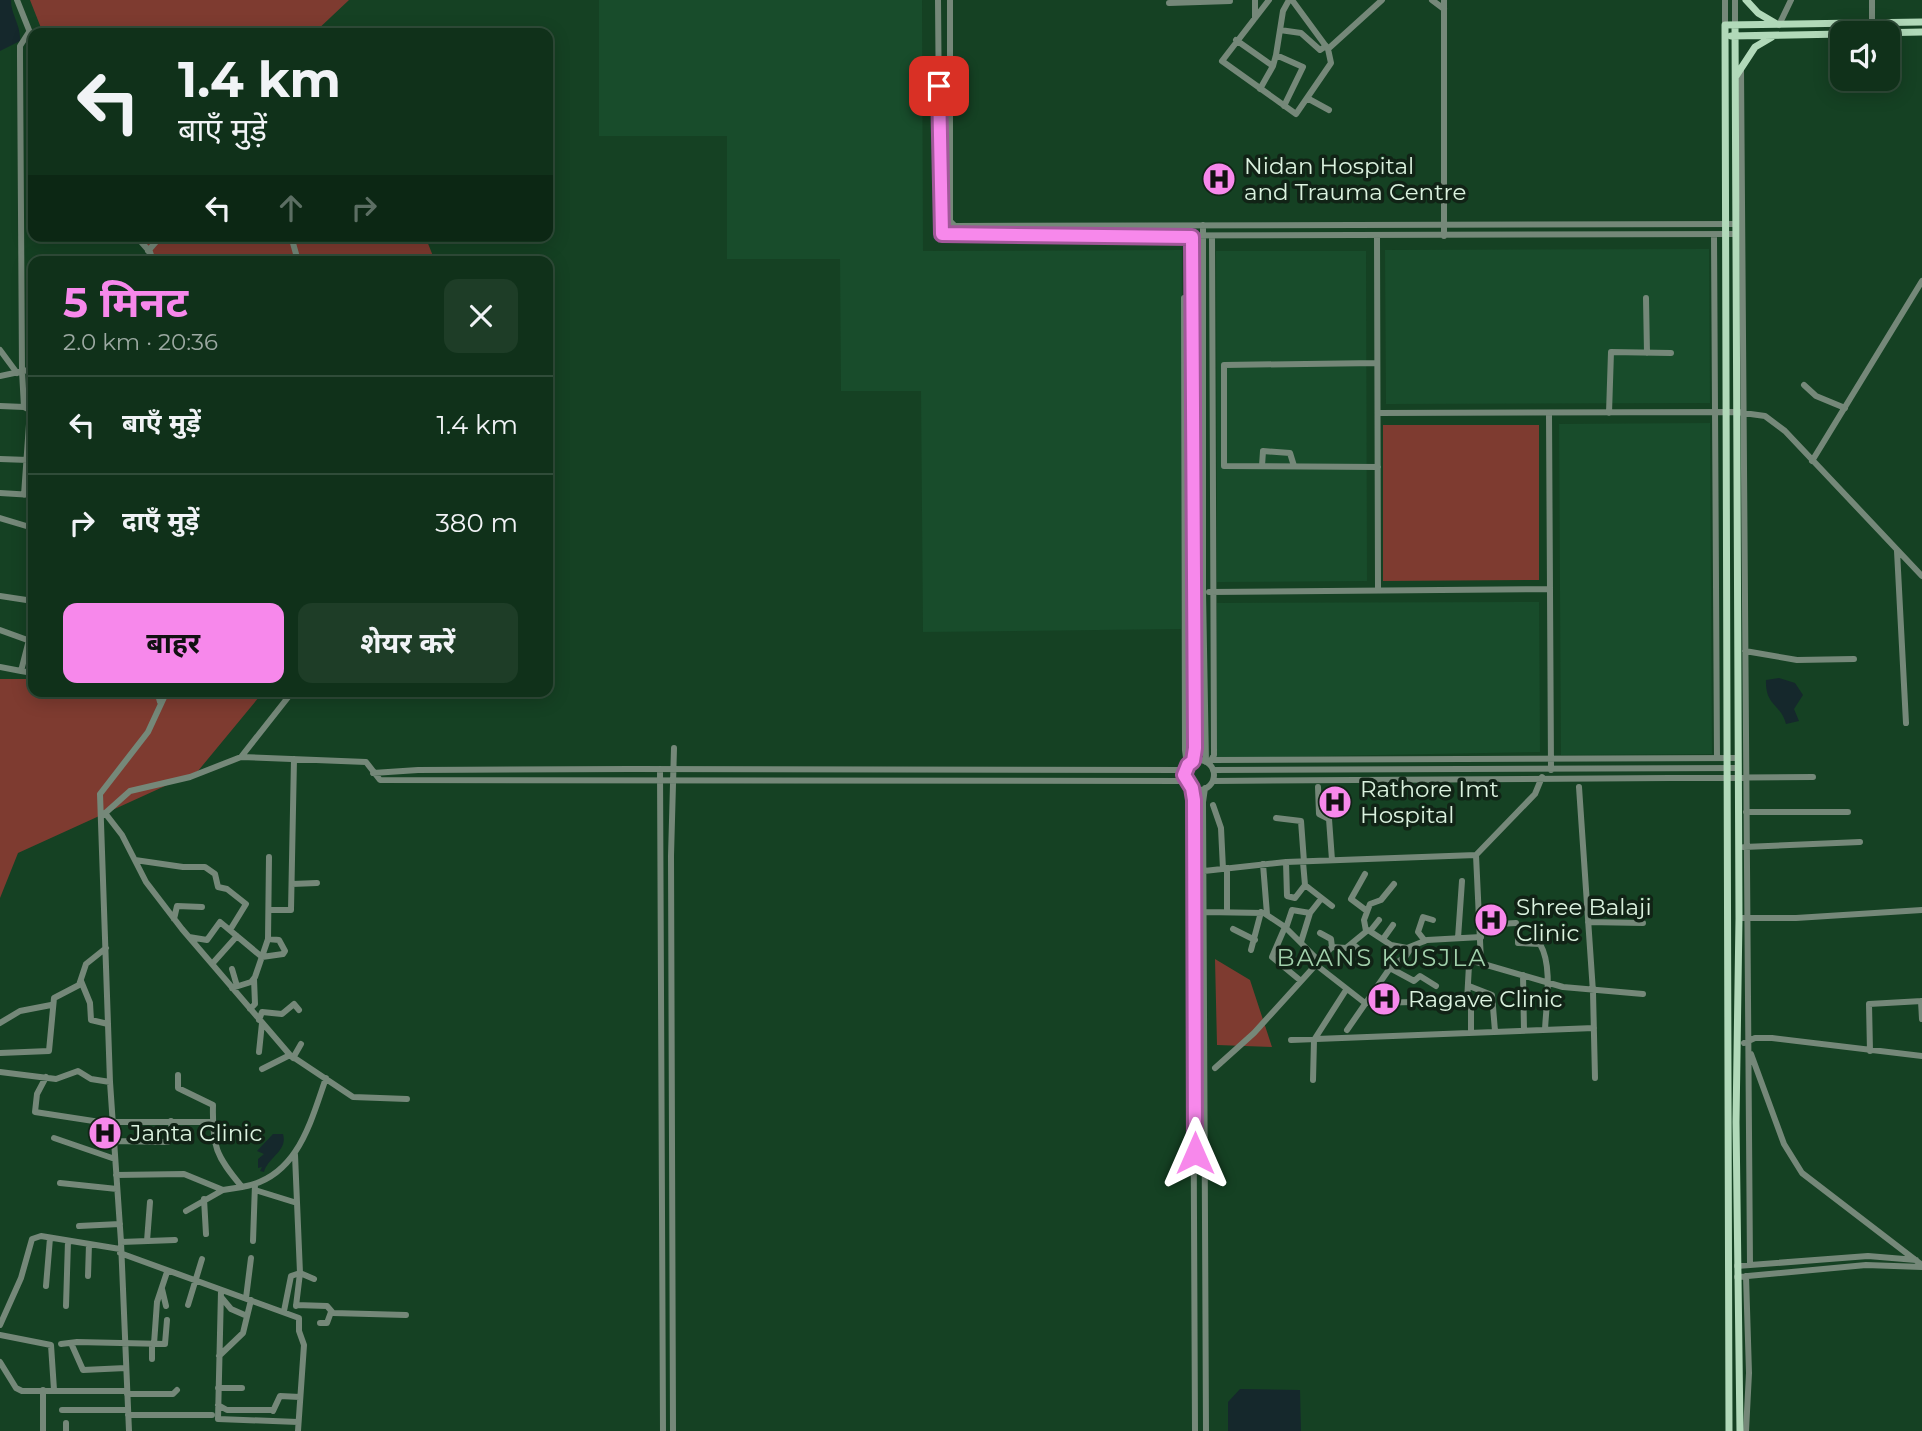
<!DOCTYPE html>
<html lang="hi">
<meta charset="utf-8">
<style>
:root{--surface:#10311a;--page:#1e3d27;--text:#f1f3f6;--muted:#9ca9a2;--line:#304c39;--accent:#f788eb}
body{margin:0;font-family:Montserrat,"Noto Sans Devanagari",sans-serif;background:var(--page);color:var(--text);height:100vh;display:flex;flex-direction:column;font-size:26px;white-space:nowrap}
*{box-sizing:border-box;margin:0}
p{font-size:23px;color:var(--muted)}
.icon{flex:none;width:38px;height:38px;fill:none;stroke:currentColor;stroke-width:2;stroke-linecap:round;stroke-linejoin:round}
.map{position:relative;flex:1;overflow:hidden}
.panel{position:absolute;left:28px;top:256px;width:525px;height:441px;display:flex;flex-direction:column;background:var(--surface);border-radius:14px;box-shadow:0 4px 18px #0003,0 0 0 2px var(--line)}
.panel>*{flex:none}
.banner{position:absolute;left:28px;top:28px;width:525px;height:214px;border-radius:14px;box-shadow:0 4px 18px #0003,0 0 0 2px var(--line);background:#10311a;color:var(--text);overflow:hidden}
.fabs{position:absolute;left:1830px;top:21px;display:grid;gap:14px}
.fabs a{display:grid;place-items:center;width:70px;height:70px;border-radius:14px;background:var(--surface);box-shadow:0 4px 18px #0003,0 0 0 2px var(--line);font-size:35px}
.pin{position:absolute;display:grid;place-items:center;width:60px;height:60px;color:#fff;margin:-30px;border-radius:14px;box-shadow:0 4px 10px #0006}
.me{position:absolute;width:77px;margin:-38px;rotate:0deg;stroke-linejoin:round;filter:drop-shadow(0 0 5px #0008)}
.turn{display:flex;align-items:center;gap:24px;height:147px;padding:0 35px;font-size:32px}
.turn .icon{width:91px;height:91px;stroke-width:2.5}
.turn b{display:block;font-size:49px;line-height:60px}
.lanes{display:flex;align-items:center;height:66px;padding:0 35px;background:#0003;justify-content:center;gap:35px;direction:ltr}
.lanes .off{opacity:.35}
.round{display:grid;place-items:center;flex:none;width:74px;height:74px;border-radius:14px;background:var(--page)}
.summary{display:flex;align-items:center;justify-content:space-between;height:119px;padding:0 35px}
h1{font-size:42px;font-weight:700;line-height:52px;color:var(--accent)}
.cta{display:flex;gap:14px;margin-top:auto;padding:14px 35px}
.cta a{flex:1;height:80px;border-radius:14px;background:var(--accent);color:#111;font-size:28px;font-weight:700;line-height:80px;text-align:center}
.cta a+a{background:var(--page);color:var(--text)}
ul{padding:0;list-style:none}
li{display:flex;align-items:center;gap:21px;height:98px;padding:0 35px;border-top:2px solid var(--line)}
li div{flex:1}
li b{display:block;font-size:26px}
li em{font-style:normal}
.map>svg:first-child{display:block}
.built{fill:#184c2b}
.green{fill:#7e3b30}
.water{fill:#15282c}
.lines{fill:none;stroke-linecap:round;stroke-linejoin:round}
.minor{stroke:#758879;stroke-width:6}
.major{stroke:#b1d9b9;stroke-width:7}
.route-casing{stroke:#a15899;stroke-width:18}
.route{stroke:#f788eb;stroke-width:12}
.labels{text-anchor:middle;stroke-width:7;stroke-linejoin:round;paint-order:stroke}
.poi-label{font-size:23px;fill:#dbf2df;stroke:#112316;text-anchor:start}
.neighbourhood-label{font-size:24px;letter-spacing:2px;fill:#a1d0ab;stroke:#112316}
</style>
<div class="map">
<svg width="1922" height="1431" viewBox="0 0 1922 1431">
<rect width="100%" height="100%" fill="#154123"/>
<path class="built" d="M599,0H922L923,251L1182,250L1181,629L923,632L921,391H841L840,259H727V136H599Z
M1709,249L1710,403L1386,404L1385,250Z
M1216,251H1366L1367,581L1217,582Z
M1710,423L1712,754L1561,755L1559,424Z
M1539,602L1540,752L1216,758L1217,603Z"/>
<path class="green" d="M30,0H349L314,33H43Z
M142,236H425L435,261H153Z
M1383,425H1539V580L1383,581Z
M0,679H33V691H144L142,699L180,691H264L198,771L18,853L0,898Z
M1215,959L1250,980L1272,1047L1217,1045Z"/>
<path class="water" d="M0,0H11C11,16 21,24 20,41L0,51Z
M1779,678L1795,683L1803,695L1794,709L1799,721L1786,724C1781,704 1765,706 1766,680Z
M273,1134H283C288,1151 268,1157 264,1172L260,1171L262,1167L258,1168V1159L264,1154L257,1151Z
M1240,1389L1300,1390L1301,1431H1228V1402Z"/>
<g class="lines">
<path class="minor" d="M17,0L33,40
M938,0L940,231L946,236L1735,234
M950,0V221L955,226L1735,224
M1255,0V18
M1269,0L1222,61L1296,114L1331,63L1328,49L1382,0
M1292,0L1328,49
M1432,0L1444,9
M1725,0V25
M1735,0V25
M1872,0V23
M1169,3L1230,1
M1779,25L1791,0
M1280,30L1301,33L1320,50L1326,46
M1236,40L1273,66L1276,55
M1741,69L1750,1265
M1260,89L1273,66
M1307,98L1329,110
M1284,106L1303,67L1276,55L1283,11L1289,0
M1203,225V592L1206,762
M1192,235L1193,761
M1714,235L1717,758
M136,236L150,252L153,261
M291,236L298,261
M1377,236L1378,590
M1444,236V0
M148,251L161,236
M1184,298L1185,750L1187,765
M1646,298L1647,353
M0,350L17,373
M1377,363L1224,365V466L1378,467
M0,376L33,369
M1804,385L1816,396L1845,408
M0,406L24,407
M1378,413L1736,412L1765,416L1785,431L1922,576
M1609,413L1611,352L1671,353
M1549,414L1551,770
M0,459L28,460
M1812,461L1922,281
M1262,466L1263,451L1290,453L1294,466
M0,493L33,495
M24,495L30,410L24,407L22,371L20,56V46L29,32
M0,518L33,528
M1897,551L1906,723
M1209,592L1550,589
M0,596L33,601
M0,630L33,642
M1745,651L1797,660L1854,659
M0,667L21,671L29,640
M21,671L33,673
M157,691L160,702
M241,757L293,691
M1213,760L1738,758
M1184 775a15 15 0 1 1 30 0a15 15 0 1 1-30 0Z
M1209,764L1214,755L1212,237
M660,769L663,1431
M1213,770L1738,768
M373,773L418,770L631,769L1185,770
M1213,781L1813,777
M1318,787L1319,814L1329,819L1332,860
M1579,787L1593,992L1595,1078
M1192,788L1195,1431
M1205,788L1203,802L1206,1431
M1213,805L1221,828L1223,869
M1746,812H1848
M105,813L122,835L146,882L182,929L290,1055L353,1097L407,1099
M102,816L130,791L190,777L241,757L366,762L380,780L1186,781
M1276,818L1301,821L1304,862
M1744,847L1860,842
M135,860L183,867H205L215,874L218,887L227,889L246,904L230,930
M1286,862L1287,896L1295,898L1305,885L1303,862
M1263,864L1267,914
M1204,871L1286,862L1476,855
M1365,874L1351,899L1367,911
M292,884L317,883
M1305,885L1332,906
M269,910H291L294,759
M1205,912L1264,913L1285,927L1318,960
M1227,912V868
M1742,918H1796L1922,910
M174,919L177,906L202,907
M1588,922L1643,923
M1481,925L1516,923
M1285,927L1272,957L1301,981
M1286,928L1292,910L1310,913
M1233,929L1255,940
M1371,930L1379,920
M1366,931L1364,920L1370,904L1381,900L1394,884
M1320,933L1331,939L1332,947
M1518,934V943L1540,944C1553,966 1546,1005 1545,1030
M189,937L207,940L220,922L262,957
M1458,938L1462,881
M1383,939L1393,925
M1425,941L1418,932L1423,917L1433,920
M1301,942L1310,913L1321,899
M1352,944L1367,955
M1251,950L1261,912
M262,957L283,954L285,951L279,940L268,939
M1481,962L1476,855L1535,794L1542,777
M212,964L237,936
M1315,964L1365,1003L1467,1001L1469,965L1473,961L1563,987L1643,994
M1390,968L1414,981L1420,976L1436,986
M232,969L237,986
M1523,975L1524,1030
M81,981L90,1003L91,1020L108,1024
M1469,986L1492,995L1495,1031
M232,988L251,982L255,977L268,939L269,857
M1468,1001L1471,1005V1032
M1921,1001L1922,1019
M250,1009L255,1004L254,979
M259,1020L262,1012L282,1014L294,1004L299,1010
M0,1023L20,1011L51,1005
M1347,1030L1390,968L1406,956L1411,948
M1291,1040L1594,1028
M1744,1043L1755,1038H1772L1922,1056
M1870,1051L1869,1004L1922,1001
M259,1052L262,1023
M0,1053L49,1051L54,998L79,985L86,964L106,948
M1751,1054L1784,1144L1802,1173L1922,1265
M293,1058L301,1044
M1215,1068L1254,1033L1332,947L1346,948L1368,930L1391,945L1407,948L1427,940L1481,937
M262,1069L290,1055
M0,1072L56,1079L78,1071L91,1079L110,1082
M178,1075V1088L213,1105C212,1147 216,1156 242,1187C297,1178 310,1124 326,1078
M46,1077L37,1094L35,1112L113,1124
M1313,1080L1314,1040L1346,990
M113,1122H213
M54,1138L115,1159
M114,1141L168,1142L172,1137L171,1121
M295,1155L300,1273L314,1279
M116,1175L184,1174L223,1190
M60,1183L117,1189
M255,1190L297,1203
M204,1199L206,1234
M186,1211L223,1190L242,1187
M79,1226L120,1224
M147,1241L150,1202
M253,1241L255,1184
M121,1242L175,1240
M120,1253L299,1318V1331L304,1345L298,1431
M1737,1266L1868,1256L1916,1260
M88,1276L89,1244
M1746,1276L1749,1373L1746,1431
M1737,1277L1866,1265L1922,1267
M46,1286L50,1238
M162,1289L166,1306
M221,1291L218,1419L298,1422
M221,1297L231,1309L247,1316
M246,1298L251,1258
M188,1305L202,1259
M296,1305L327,1306L333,1313L406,1315
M66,1306L68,1241
M284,1311L291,1276L300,1273L296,1306
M320,1323H327L331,1312
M0,1325L21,1278L32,1239L41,1236L120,1249
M0,1335L51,1345L54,1390
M71,1343L83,1370L126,1368
M61,1344L77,1342L165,1344L167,1320
M152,1344V1359
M154,1344L157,1302L167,1272
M219,1356L243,1333L251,1300
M0,1362L16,1388L22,1391H127
M218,1388H242
M127,1394H173L177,1390
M218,1405L227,1410H273
M62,1410H128
M273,1411L280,1396L300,1397
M128,1415H212
M43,1431V1390
M66,1431V1423
M129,1431L121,1242L110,1082L100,794L148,732L167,691
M673,1431L671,856L674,748"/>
<path class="major" d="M1746,0L1758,13L1775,23
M1735,25L1739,918L1736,1122L1740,1431
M1873,33L1922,32
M1731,36L1843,34
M1736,76L1755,47L1772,37
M1729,1431L1725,25L1922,22"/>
</g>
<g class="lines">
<defs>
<path id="route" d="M939,86L942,234L1192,237L1195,748L1193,761L1188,765L1184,775L1192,788L1194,800L1195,1153"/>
</defs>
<use href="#route" class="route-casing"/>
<use href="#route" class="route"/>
</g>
<defs>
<symbol id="hospital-disc" viewBox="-11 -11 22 22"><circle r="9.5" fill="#f788eb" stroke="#112316"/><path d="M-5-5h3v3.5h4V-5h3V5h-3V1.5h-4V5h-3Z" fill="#111"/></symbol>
</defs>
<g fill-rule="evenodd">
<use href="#hospital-disc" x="1200" y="160" width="38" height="38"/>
<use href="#hospital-disc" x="1316" y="783" width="38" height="38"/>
<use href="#hospital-disc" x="1472" y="901" width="38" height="38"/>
<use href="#hospital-disc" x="1365" y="980" width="38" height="38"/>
<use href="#hospital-disc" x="86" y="1114" width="38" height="38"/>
</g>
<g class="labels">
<g class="poi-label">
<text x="1244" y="174">Nidan Hospital<tspan x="1244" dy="26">and Trauma Centre</tspan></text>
<text x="1360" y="797">Rathore Imt<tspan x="1360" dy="26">Hospital</tspan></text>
<text x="1516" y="915">Shree Balaji<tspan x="1516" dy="26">Clinic</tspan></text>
<text x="1408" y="1007">Ragave Clinic</text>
<text x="130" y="1141">Janta Clinic</text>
</g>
<g class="neighbourhood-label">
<text x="1382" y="966">BAANS KUSJLA</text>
</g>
</g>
</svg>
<div class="fabs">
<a><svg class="icon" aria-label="sound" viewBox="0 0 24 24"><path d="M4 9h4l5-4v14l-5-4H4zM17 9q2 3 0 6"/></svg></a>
</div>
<div class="pin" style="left:939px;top:86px;background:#d93025"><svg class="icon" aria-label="arrive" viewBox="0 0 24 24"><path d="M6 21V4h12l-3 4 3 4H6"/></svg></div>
<svg class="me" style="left:1195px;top:1153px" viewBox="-20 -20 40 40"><path d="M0-17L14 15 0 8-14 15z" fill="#f788eb" stroke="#fff" stroke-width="4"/></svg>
<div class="banner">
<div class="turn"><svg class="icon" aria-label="left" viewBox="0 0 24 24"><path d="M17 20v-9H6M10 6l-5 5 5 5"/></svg><div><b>1.4 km</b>बाएँ मुड़ें</div></div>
<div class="lanes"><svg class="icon" aria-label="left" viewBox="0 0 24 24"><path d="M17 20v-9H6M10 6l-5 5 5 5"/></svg><svg class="icon off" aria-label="ahead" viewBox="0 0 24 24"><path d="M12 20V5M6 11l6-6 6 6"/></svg><svg class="icon off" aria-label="right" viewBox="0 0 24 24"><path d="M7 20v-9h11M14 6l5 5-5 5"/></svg></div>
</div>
<section class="panel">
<div class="summary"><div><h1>5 मिनट</h1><p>2.0 km · 20:36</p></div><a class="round"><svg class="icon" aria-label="close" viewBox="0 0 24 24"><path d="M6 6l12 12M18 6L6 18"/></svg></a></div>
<ul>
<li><svg class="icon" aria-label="left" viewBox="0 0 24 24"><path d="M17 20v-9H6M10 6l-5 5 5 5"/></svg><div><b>बाएँ मुड़ें</b></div><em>1.4 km</em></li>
<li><svg class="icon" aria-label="right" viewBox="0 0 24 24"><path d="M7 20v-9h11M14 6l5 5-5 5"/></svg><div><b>दाएँ मुड़ें</b></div><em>380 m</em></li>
</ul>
<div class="cta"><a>बाहर</a><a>शेयर करें</a></div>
</section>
</div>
